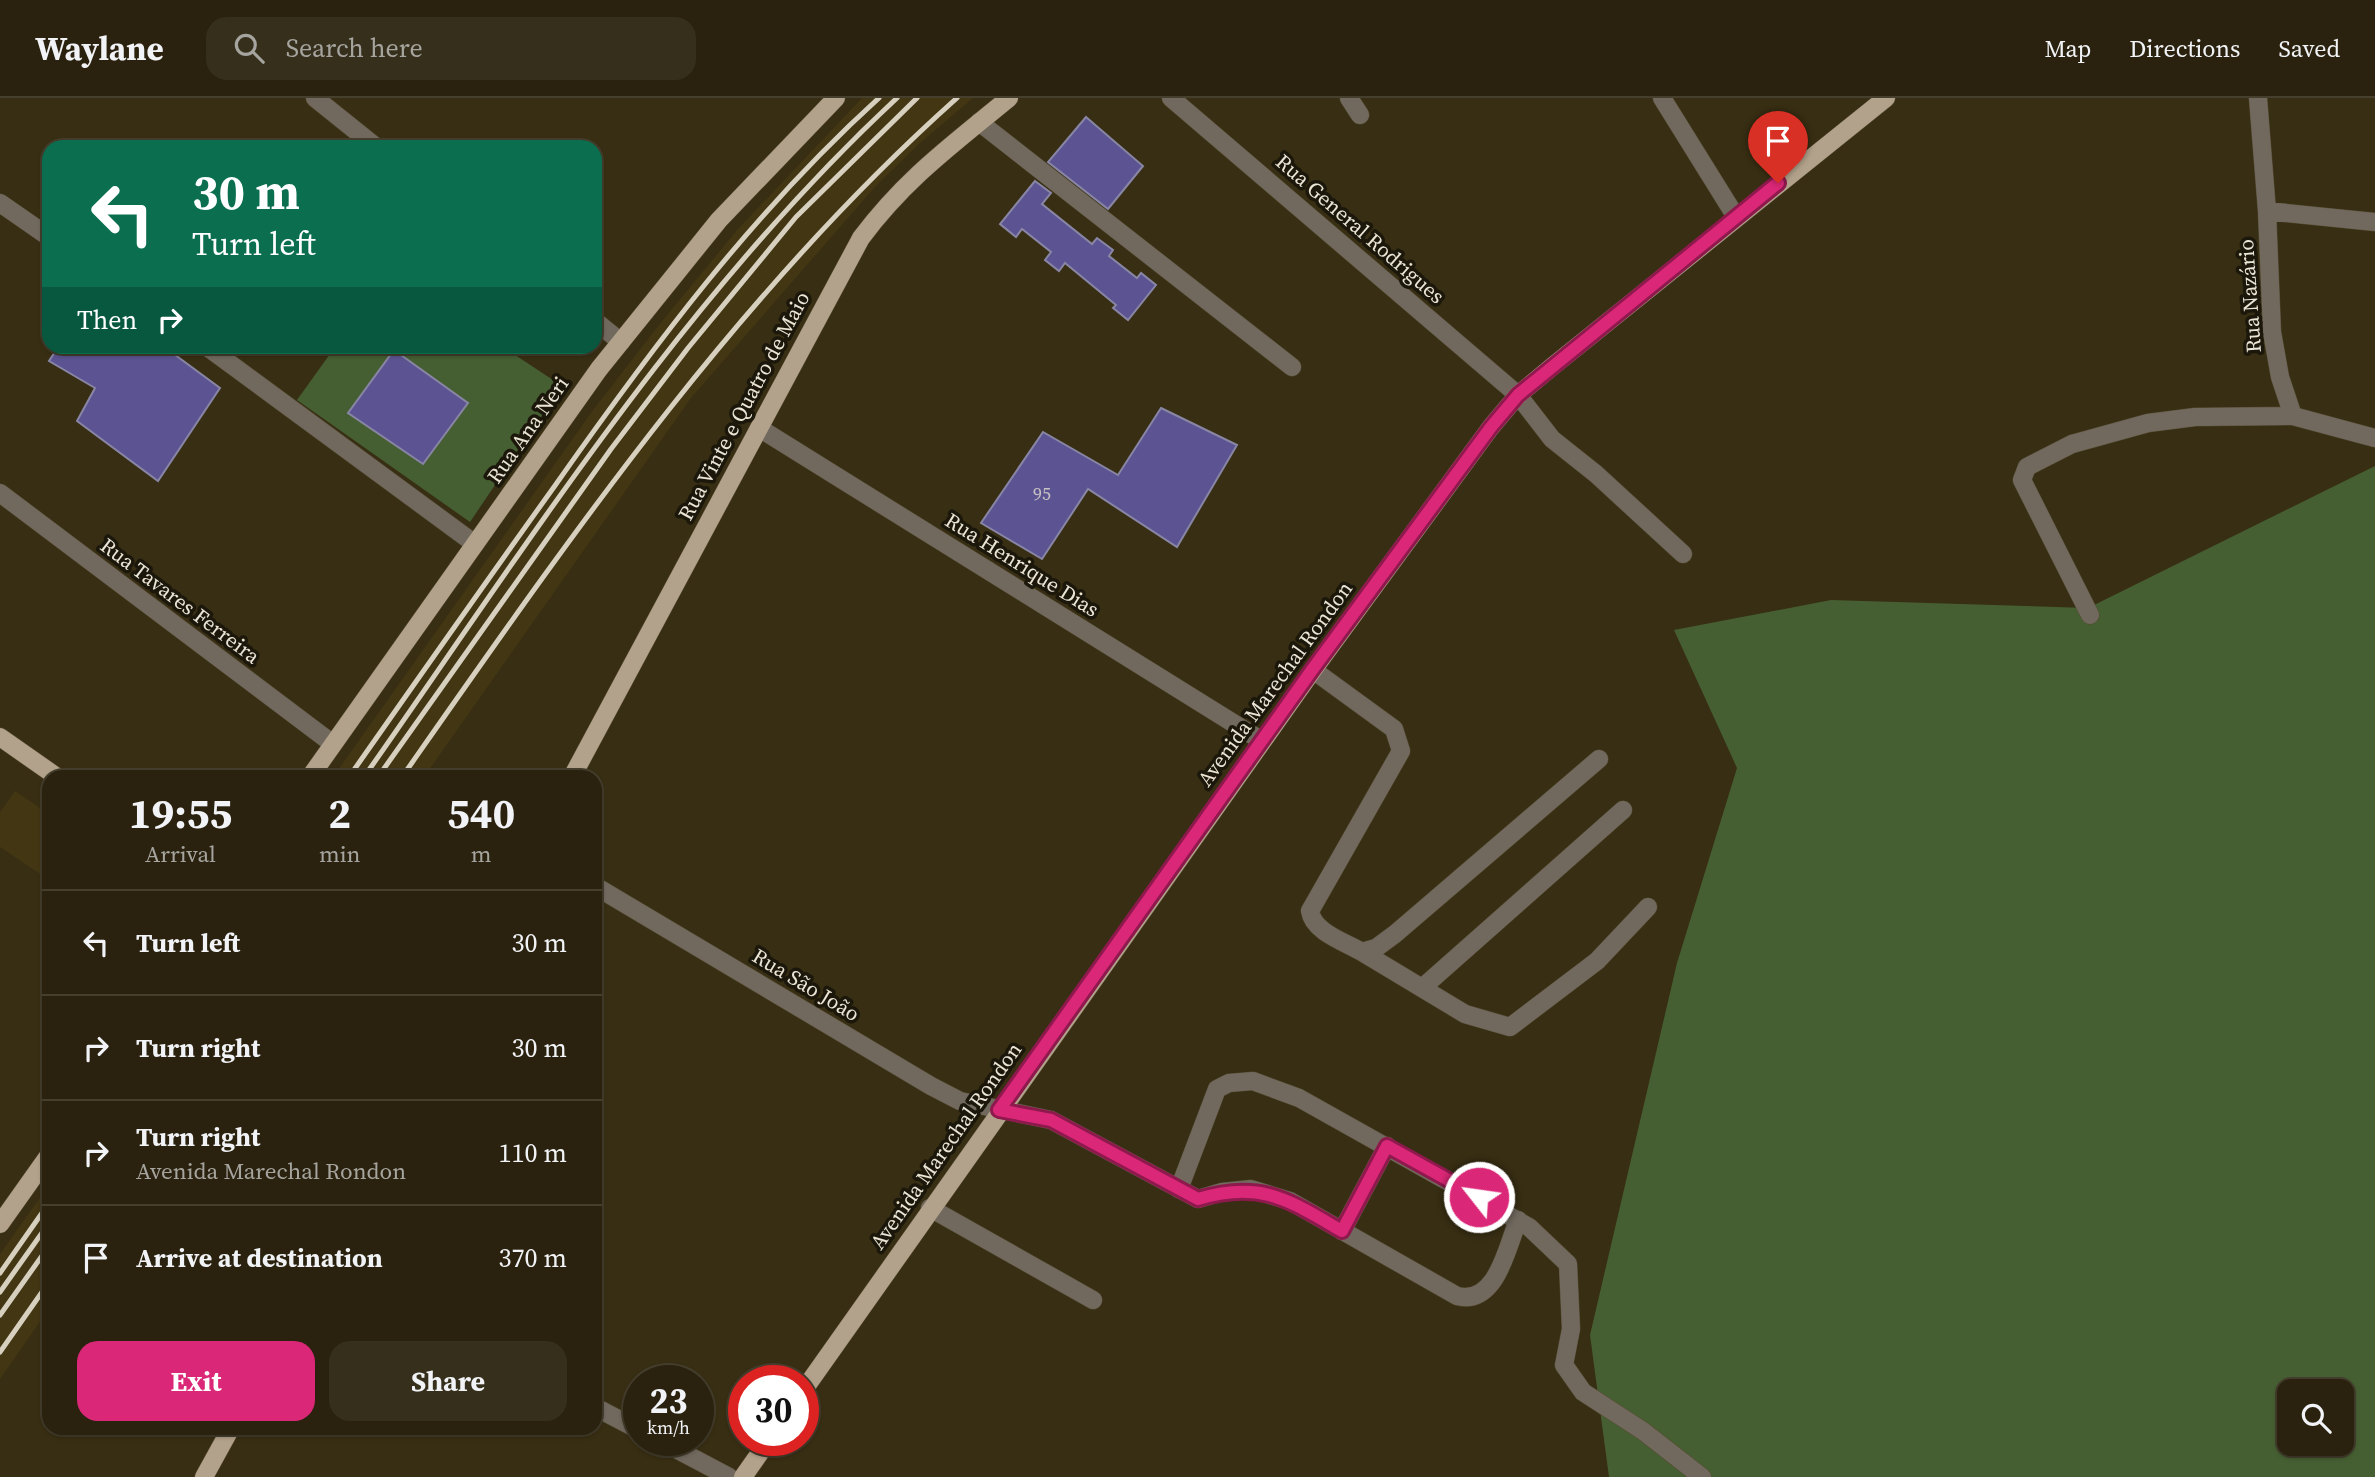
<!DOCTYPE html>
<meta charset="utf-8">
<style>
:root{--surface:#2a220e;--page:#362f1c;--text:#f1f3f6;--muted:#a5a49e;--line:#463f2e;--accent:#db2777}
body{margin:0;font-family:"Source Serif 4",serif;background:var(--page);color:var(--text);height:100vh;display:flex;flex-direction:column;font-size:26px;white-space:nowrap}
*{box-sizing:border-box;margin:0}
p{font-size:23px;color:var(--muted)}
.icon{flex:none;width:38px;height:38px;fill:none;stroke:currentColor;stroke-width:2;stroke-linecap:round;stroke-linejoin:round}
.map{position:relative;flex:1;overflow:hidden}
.drawer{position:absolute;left:42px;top:672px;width:560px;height:665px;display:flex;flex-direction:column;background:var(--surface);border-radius:21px;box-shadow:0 2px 5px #0004,0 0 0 2px var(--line)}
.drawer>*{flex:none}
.top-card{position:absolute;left:42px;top:42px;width:560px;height:214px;border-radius:21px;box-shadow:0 2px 5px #0004,0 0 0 2px var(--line);background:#0b6e4f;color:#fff;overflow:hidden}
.controls{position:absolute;left:2277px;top:1281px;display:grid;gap:14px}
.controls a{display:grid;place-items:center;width:77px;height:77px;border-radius:14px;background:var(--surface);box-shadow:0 2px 5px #0004,0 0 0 2px var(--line);font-size:35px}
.speed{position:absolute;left:623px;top:1267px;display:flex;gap:14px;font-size:35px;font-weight:700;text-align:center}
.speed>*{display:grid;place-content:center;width:91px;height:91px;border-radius:50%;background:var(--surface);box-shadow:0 2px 5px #0004,0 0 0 2px var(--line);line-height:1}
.speed small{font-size:18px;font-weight:400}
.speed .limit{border:10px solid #d22;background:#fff;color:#111}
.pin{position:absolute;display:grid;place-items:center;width:60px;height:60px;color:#fff;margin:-72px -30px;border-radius:50% 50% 50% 0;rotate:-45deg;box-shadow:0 0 7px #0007}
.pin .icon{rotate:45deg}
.me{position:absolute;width:77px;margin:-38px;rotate:300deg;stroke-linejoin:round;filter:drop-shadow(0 0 5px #0008)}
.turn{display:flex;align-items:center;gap:24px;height:147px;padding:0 35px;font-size:32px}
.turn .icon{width:91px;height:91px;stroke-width:2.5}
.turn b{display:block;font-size:49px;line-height:60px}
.then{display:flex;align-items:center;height:66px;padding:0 35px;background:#0003;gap:14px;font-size:26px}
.eta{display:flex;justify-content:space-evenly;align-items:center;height:119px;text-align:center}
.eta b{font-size:42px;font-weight:700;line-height:49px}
.primary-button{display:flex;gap:14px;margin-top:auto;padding:14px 35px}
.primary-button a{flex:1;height:80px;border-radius:21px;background:var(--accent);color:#fff;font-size:28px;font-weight:700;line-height:80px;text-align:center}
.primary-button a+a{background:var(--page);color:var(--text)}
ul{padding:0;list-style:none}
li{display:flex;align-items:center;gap:21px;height:105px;padding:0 35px;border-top:2px solid var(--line)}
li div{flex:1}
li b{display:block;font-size:26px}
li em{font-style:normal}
header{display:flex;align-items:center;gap:42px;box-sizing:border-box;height:98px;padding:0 35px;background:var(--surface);border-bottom:2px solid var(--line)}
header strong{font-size:33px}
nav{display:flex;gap:38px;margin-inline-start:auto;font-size:24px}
.search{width:490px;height:63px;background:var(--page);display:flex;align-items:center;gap:18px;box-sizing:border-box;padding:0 24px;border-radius:21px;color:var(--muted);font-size:26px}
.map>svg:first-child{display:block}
.built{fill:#433613}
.green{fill:#465f32;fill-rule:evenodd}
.building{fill:#5c5492;stroke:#8886a4;stroke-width:2}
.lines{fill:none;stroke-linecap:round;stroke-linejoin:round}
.minor-casing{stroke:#554b32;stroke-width:19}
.major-casing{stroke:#554b32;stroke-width:19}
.minor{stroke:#71695e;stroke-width:18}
.major{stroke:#b3a28b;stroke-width:18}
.rail{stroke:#d7d0bf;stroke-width:5}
.route-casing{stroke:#8e194d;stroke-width:18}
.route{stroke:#db2777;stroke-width:12}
.labels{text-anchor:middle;stroke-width:7;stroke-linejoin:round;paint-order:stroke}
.number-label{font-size:18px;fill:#c7c1c4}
.street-label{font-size:21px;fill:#ebe5d5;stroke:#1b170b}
</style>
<header>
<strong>Waylane</strong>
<div class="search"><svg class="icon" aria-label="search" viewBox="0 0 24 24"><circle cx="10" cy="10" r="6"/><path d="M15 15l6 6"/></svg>Search here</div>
<nav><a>Map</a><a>Directions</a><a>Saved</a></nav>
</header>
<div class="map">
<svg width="2375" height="1379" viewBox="0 0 2375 1379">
<rect width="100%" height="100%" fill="#382e13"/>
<path class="built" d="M862,0H973L919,46L875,89L691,300L424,679H333L593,312L662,223L738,131Z
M15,693L49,716V782L0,749V714Z
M49,1087V1211L0,1281V1156Z"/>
<path class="green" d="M335,249H503L562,288L470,424L297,302Z
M2375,368V1379H1609L1590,1237L1677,865L1737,670L1674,532L1831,502L2088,510ZM2289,1293H2342V1346H2289Z"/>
<path class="building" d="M1086,19L1143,68L1108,111L1048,64Z
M1035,83L1051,95L1042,106L1092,146L1097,140L1113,152L1109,158L1137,180L1141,175L1156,187L1128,222L1113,210L1116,207L1065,165L1059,173L1045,162L1051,154L1022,131L1016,139L1000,126Z
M59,248H163L220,290L158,383L77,323L95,290L49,263Z
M394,252L468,305L423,366L348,315Z
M1161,310L1237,347L1177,449L1088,391L1042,461L981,425L1043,334L1118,377Z"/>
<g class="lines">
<defs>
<path id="minor" d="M315,0L376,49
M1171,0L1518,297L1552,341L1596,376L1683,456
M1349,0L1360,17
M1662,0L1736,119
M2258,0L2267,113L2272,234L2280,279L2293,318
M979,24L1292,269
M0,105L49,139
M2267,113L2375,124
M595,223L621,244
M206,248L475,446
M759,330L1262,643
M0,395L333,646
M2090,517L2022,382L2027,369L2072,346L2148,325L2195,319L2293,318L2375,340
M1313,572L1394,631L1401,653L1310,813C1313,834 1345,844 1362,854L1376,850L1395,836L1599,661
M595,788L931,988L960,1003L1051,1022L1198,1101L1222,1094L1251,1091L1290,1103L1457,1198C1496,1208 1507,1150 1518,1122
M1362,854L1465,916L1510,929L1597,863L1648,809
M1422,890L1623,712
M1179,1091L1217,991L1229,985L1253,983L1299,1000L1529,1129L1568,1166L1571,1231L1564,1267L1583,1294L1643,1333L1702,1379
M930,1110L1093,1202
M1342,1133L1387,1048
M595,1309L639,1332
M659,1342L729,1379"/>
<path id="major" d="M0,639L57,679
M310,679L599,271L719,122L836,0
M572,679L861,140C906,80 952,47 1009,0
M0,1126L49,1057
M803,1293L1313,572L1491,329L1518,297L1553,268L1886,0
M204,1379L231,1330
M743,1379L769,1342"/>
</defs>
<use href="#minor" class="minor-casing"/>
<use href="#major" class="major-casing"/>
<use href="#minor" class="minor"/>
<use href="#major" class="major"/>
<path class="rail" d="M349,679C417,582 485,485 554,389C651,251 753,114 879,0
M364,679C529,444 685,197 897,0
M378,679L611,351L688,250L796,119L917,0
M402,679C570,439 737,196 957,0
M0,1175L49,1105
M0,1194L49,1125
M0,1217L49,1148
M0,1254L49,1184"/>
</g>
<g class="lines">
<defs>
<path id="route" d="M1479,1099L1387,1048L1342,1133C1288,1102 1262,1082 1198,1101L1051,1022L999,1012L1312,572L1491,329L1518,297L1778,85"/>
</defs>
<use href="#route" class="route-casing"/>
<use href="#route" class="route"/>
</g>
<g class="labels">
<g class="number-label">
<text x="1042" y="402">95</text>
</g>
<g class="street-label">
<text transform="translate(1360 131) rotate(41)" y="7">Rua General Rodrigues</text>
<text transform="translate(2250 198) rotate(-94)" y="7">Rua Nazário</text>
<text transform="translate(744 308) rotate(-62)" y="7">Rua Vinte e Quatro de Maio</text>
<text transform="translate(528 332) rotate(-55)" y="7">Rua Ana Neri</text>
<text transform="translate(1022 467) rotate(32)" y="7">Rua Henrique Dias</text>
<text transform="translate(180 503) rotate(37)" y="7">Rua Tavares Ferreira</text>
<text transform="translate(1275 586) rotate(-54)" y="7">Avenida Marechal Rondon</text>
<text transform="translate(806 887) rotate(31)" y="7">Rua São João</text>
<text transform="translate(946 1048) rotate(-55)" y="7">Avenida Marechal Rondon</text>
</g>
</g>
</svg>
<div class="controls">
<a><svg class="icon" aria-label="search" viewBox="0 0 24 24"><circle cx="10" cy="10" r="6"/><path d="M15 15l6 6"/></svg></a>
</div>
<div class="speed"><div>23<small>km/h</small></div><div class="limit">30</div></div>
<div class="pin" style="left:1778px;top:85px;background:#d93025"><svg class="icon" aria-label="arrive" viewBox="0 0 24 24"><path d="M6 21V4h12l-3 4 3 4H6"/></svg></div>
<svg class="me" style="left:1479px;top:1099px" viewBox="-20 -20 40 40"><circle r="17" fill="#db2777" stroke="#fff" stroke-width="3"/><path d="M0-11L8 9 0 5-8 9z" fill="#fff"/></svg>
<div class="top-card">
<div class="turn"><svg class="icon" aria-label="left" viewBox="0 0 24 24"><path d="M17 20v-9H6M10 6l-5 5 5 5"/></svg><div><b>30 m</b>Turn left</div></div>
<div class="then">Then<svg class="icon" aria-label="right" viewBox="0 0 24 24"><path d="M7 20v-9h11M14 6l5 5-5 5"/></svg></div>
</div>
<section class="drawer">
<div class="eta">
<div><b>19:55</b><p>Arrival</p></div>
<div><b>2</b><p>min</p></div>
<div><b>540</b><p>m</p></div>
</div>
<ul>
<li><svg class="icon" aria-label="left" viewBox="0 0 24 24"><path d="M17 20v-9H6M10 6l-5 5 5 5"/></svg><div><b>Turn left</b></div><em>30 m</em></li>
<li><svg class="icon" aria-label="right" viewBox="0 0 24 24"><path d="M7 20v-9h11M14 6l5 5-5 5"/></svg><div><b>Turn right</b></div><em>30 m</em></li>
<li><svg class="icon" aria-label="right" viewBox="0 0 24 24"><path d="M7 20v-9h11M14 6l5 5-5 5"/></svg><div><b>Turn right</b><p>Avenida Marechal Rondon</p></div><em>110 m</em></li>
<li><svg class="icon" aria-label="arrive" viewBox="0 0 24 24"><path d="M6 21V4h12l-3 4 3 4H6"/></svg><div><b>Arrive at destination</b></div><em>370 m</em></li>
</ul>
<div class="primary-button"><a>Exit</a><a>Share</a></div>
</section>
</div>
